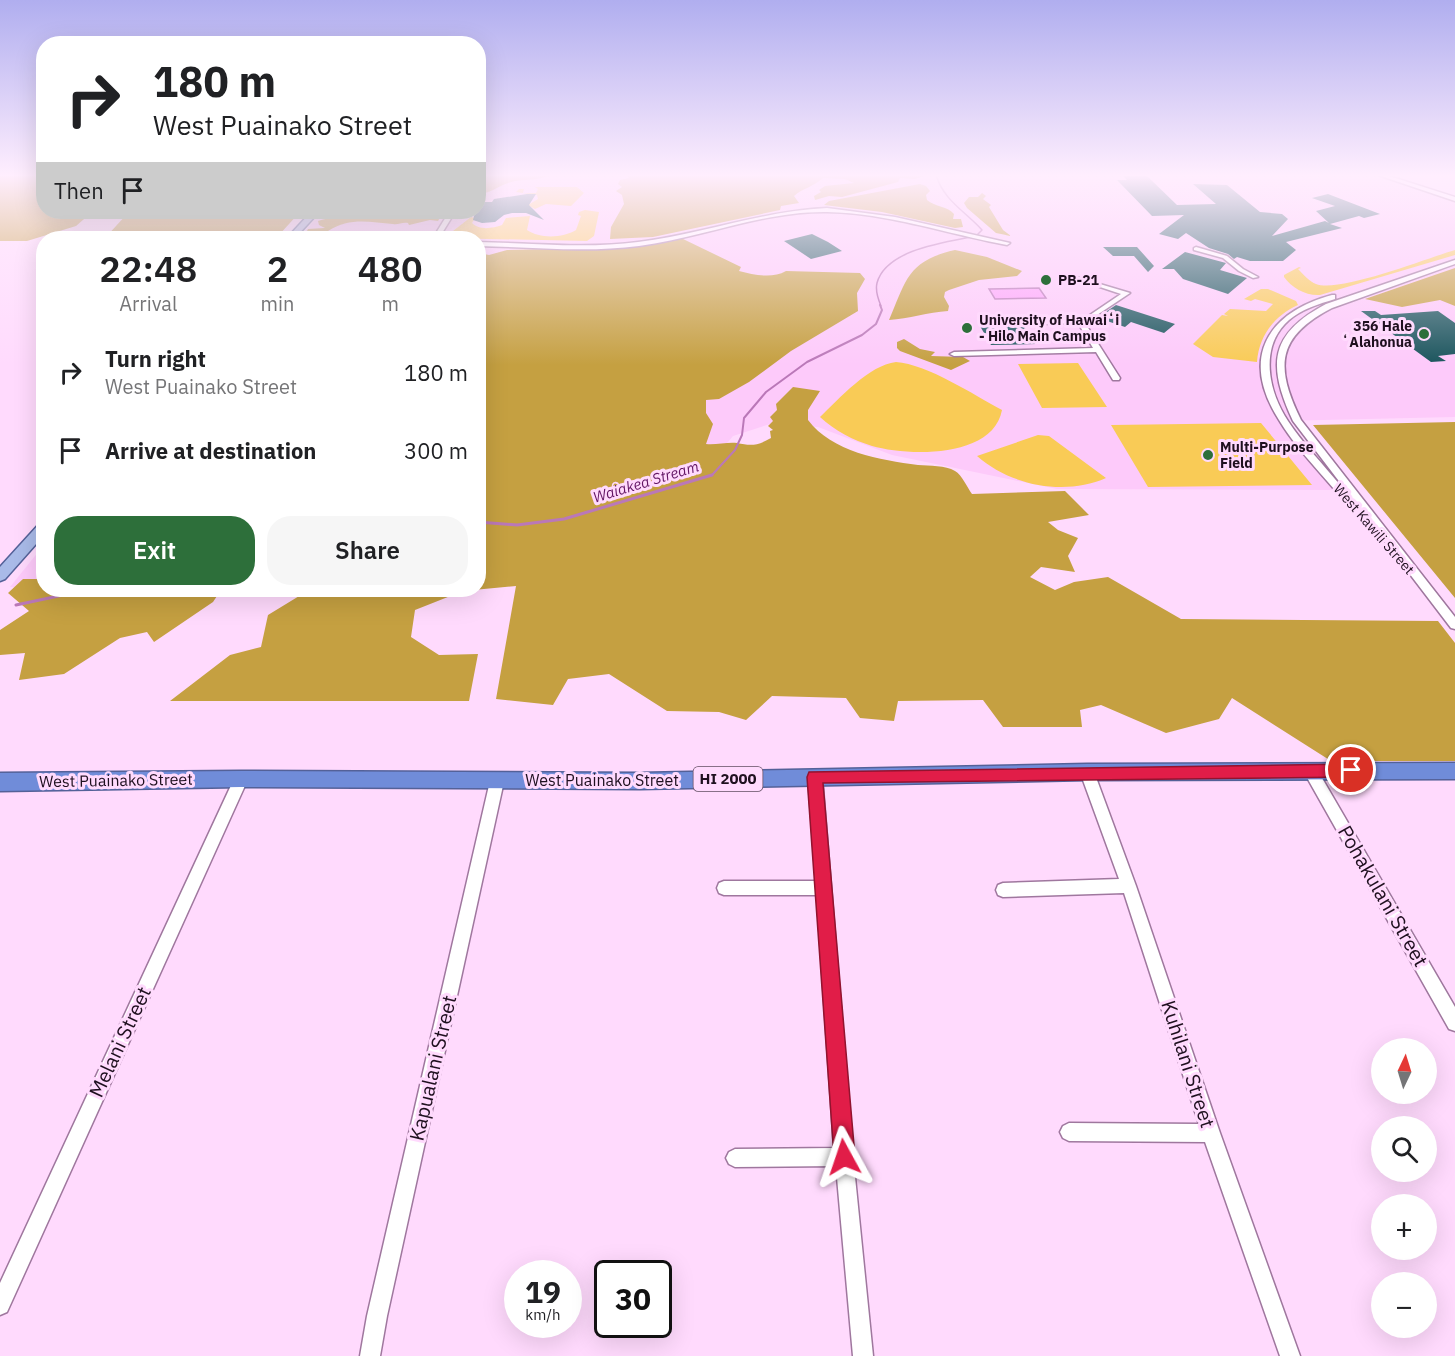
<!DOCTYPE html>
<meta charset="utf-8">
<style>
:root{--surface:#fff;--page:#f6f6f6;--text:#202124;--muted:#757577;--accent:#2d6f3a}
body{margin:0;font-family:"IBM Plex Sans",sans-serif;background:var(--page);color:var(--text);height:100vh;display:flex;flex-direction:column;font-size:22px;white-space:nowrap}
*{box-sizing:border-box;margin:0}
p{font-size:20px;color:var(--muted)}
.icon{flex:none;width:33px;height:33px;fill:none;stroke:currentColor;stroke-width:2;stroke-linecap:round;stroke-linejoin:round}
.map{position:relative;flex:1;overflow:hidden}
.panel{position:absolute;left:36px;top:231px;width:450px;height:366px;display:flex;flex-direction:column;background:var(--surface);border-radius:24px;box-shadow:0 6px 24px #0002}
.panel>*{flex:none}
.banner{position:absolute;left:36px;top:36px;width:450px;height:183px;border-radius:24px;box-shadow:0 6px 24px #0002;background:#fff;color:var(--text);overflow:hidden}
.needle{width:39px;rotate:4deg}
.fabs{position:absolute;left:1371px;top:1038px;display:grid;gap:12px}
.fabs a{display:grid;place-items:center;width:66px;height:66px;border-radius:50%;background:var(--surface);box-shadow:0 6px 24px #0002;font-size:30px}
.speed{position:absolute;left:504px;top:1260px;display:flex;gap:12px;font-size:30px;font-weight:700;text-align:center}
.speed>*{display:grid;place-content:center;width:78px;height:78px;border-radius:50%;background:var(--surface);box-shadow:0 6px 24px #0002;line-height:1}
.speed small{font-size:15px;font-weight:400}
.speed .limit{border:3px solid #111;border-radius:9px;background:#fff;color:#111}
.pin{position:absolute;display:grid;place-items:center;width:51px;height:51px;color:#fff;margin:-26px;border:3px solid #fff;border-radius:50%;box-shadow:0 2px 6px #0007}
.me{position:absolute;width:66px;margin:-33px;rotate:355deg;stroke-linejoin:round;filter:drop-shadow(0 0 4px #0008)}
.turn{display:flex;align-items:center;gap:21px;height:126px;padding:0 18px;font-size:27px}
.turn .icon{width:78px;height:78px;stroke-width:2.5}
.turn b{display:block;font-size:42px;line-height:51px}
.then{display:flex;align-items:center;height:57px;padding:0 18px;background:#0003;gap:12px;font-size:22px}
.eta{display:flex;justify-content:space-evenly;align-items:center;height:102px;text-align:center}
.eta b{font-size:36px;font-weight:600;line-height:42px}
.cta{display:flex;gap:12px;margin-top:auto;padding:12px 18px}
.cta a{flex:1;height:69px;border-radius:24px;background:var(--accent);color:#fff;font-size:24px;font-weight:600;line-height:69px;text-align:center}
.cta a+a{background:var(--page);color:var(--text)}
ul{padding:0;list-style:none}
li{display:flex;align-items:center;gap:18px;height:78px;padding:0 18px}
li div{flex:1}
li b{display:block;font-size:22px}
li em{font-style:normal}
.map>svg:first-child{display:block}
.built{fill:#fdcafa}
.green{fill:#f9cb56}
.forest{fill:#c5a041}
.water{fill:#fda4fa;stroke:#ba78b8;stroke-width:1.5}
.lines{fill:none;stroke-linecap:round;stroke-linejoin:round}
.stream-far2{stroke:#ba78b8;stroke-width:1.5}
.stream-far1{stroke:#ba78b8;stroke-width:2}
.stream{stroke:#ba78b8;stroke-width:3}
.building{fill:#1b555d}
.minor-casing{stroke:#9f779e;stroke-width:3}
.major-casing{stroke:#546198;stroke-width:3}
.highway-casing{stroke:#546198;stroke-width:3}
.minor{fill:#fff;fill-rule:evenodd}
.major{fill:#a9bae8;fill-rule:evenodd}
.highway{fill:#708cd9;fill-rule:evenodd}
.route{fill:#e11d48;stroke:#92132f;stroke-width:1.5}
.poi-dot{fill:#2d6f3a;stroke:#ffdafd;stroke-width:2}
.labels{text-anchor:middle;stroke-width:6;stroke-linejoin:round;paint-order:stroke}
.far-poi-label{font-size:14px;font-weight:bold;fill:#1f101f;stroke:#ffdafd;text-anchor:start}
.far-street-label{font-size:14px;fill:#1f101f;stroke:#ffdafd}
.far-water-label{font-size:15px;font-style:italic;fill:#631664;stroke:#ffdafd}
.shield{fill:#ffdafd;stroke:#624d62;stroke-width:1.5}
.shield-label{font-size:15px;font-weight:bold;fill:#1f101f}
.street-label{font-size:16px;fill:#1f101f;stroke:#ffdafd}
.near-street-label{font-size:20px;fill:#1f101f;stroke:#ffdafd}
</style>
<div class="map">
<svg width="1455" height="1356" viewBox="0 0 1455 1356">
<rect width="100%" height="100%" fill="#ffdafd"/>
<path class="built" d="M479,175H1377L1455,201V417L1278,421L1335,490L1057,489L892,455L818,427L770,424L733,436L714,459L479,513L478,238H299L322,212H478Z
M43,546V589L10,587Z"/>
<path class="green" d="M535,187H577L584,193L571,206L546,204L535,209L528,205L538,199L537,195L516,192L519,189H524L523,193H536L538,189Z
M585,210L599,212L594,236L587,241L444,238L471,217L475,218L472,223C480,231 493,228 502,225L506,218L530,216L527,230C540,239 563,238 576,230L581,216L578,215L579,212Z
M1455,250V255L1320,295C1306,296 1292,288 1284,277V275L1299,267L1301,268L1298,269C1303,274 1310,282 1316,284C1339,293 1425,259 1455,250Z
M1261,289H1268L1296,301L1298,305C1274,316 1259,336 1257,362L1213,357L1193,344L1222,315L1228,316L1224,314L1230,309L1266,311L1273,304L1255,299L1251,301L1244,299Z
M896,362C927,364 974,395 1002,410C993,459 907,456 872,446C853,440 835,431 820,417C839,399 869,365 896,362Z
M1078,363L1107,407L1042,408L1018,364Z
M1261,423L1312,485L1148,487L1111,425Z
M1038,435L1049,436L1106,478C1065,496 1011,486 977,456Z"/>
<path class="forest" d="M0,175H43L44,212H300L278,236L105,238L127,214L91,213L76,226L27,241H0Z
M486,175H549C538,181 526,179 515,181C500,184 495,192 479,194V183Z
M627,175H924V176L915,179L900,178L898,182L842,197L829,196L815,200L814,196L821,192L819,190L825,186L854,183L845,179L823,178C813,187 803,188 794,196L799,203L781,206L780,210L653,237L610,239L611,227L624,204L622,195L616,191L622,187L618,184L620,180L629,178Z
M920,184L926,186L930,191L926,195L927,200C935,207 948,206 954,214L953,219H961L963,227L955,228L882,212L824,205L829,201Z
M982,193L986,196L983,199L991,205L989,207L1003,230L1011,236L996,233L967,208L964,203L969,197H978Z
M442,214L438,221L430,220L409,225L408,223C402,222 398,225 393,224C370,222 349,217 328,231L333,234L330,238L304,237L308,229L325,228L319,225L318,221C349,212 410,214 442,214Z
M681,238L741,267L739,271C755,275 772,279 786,271L860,273L865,279L857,293L858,311L791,351L749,382L719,399L706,400V413L713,424L706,444C716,445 727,442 737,443C751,446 757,446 771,438L770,431L773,430L768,426L773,421L770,417L777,410L776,404L793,387L820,391L808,410V420C832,452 880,460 918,465C930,466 945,465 955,471C962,475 967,487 972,494L1065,491L1089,515L1048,522L1058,530L1078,538L1068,556L1075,572L1041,567L1030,577L1055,590L1074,582L1108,577L1181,619L1438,621L1455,643V761H1331L1232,698L1219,719L1166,733L1101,705L1080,710L1082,727H1003L983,700L898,701L894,721L860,718L846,698L772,696L746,720L719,712L667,711L609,674L568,679L553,705L496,699L516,586L463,591L415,610L411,637L439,655L478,654L469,701H170L230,655L261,647L268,615L309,590H478L479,253L489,255L507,250L635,247Z
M955,250L987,257L1022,271L1017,276L979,280L949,290L945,292L944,297L949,306L948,311C928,312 909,319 889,320C906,281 907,261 955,250Z
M1455,268V306L1440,300L1402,307L1365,299Z
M904,339L920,349L935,352L931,356L963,357L970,361L951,370L900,351L897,348V342Z
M1455,422V598L1313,425Z
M23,579H43L44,590H221L213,602L154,642L147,632L120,638L64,674L19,680L25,653L0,655V630L29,611L8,593Z"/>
<path class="water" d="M1039,288L1046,298L995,299L989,289Z"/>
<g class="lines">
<path class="stream-far2" d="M881,306C878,299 875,291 877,283C886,249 947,242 976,236L982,230C965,211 944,201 936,175"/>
<path class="stream-far1" d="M708,476L712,475L735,450L742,435L744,418L766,392L807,362L862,335L876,324L882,310L880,305"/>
<path class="stream" d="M478,522L517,525L564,519L712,475
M16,605L87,590"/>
</g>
<path class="building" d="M1146,175L1177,205L1216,204L1193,184L1227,185L1260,212L1282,214L1288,219L1272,236L1325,221L1329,223L1316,211L1335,206L1312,198L1328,194L1380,214L1364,218L1359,216L1330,224L1342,228L1286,242L1296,250L1283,261H1250L1237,257L1234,259L1228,254L1209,248L1186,233L1178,239L1159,234L1184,215L1152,216L1117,180H1127L1123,176Z
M527,194H536L529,205L544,220L526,213H512L504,215L495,222L482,223L473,220L475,212H478V202H492L494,199Z
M812,234L828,242L842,251L811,259L784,241Z
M1103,247H1137L1154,266L1148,272L1134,256H1113Z
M1185,252L1226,263L1220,270L1247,278L1228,294L1183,279L1174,269H1162Z
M1116,305L1175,324L1164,333L1131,322L1125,327L1101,319L1107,314L1104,313Z
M1361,311H1375L1381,315L1438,311L1455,323V354L1438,356L1446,361L1431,362Z
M990,325L1025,327L1036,344L991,345L980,326Z"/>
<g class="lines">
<defs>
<path id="minor" d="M1378,175H1386L1455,197V201Z
M827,208L895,217L1010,243L1007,245C947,234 888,213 827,212C763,211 702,238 639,246C586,253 532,247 478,246V242C531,243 586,249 638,242C702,234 762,211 827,208Z
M449,212H455L439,238H433Z
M1196,247L1227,256L1243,269L1258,277L1253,278L1239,271L1223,258L1194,250V248Z
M1455,260V264L1332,308C1276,337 1275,367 1301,420L1455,617V629L1451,628L1293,421C1267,365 1269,334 1326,304Z
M1073,276L1130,293L1085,323L1120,378L1119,380H1113L1096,352L954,356L950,354L954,352L1093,348L1078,323L994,325L990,323L994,321L1084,319L1121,294L1073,278Z
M1332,295H1335V299C1319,304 1302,309 1289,320C1259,346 1268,391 1288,421C1303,444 1323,464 1340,485V489H1334C1315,467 1294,445 1279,420C1240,359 1266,313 1332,295Z
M1310,764L1315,766L1455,1007V1031L1449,1029L1305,774L1303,770L1305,766Z
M1087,766L1092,768L1094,772L1136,886L1220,1133L1300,1356H1280L1205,1142L1069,1141L1063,1138L1060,1132L1063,1126L1069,1123L1199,1124L1124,893L1003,897L998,895L996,890L998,885L1003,883L1119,879L1080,772L1082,768Z
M815,770L820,772L822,776L853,1157L873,1356H853L836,1166L735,1167L729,1164L726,1158L729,1152L735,1149L834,1148L817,895H724L719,893L717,888L719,883L724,881H816L808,776L810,772Z
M241,773L246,775L248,779L7,1312L0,1315V1283L234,779L236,775Z
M497,775L502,777L504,781L387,1316L380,1356H360L367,1316L490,781L492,777Z"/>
<path id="major" d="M311,212H319L295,238H287Z
M44,522V535L5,579L0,581V567L40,523Z"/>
<path id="highway" d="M1455,763V779L1087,780L640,789L241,787L0,791V773L241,771L640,773L1087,764Z"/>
</defs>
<use href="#minor" class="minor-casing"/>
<use href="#major" class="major-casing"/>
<use href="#highway" class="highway-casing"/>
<use href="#minor" class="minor"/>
<use href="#major" class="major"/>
<use href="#highway" class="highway"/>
</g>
<linearGradient id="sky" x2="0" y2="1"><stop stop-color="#b0aeef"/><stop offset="0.48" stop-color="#ffeefe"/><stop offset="1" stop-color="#ffeefe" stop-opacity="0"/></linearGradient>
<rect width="1455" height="365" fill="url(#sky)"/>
<path class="route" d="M1351,764L1356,766L1359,770L1356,775L1351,777L823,783L855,1157L852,1165L844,1168L837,1165L834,1157L807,777L809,772Z"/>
<g class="poi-dot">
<circle cx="1046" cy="280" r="6"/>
<circle cx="967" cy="328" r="6"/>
<circle cx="1424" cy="334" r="6"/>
<circle cx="1208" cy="455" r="6"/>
</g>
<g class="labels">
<g class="far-poi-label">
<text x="1058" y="285">PB-21</text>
<text x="979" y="325">University of Hawaiʻi<tspan x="979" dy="16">- Hilo Main Campus</tspan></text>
<text x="1412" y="331" text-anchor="end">356 Hale<tspan x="1412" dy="16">ʻAlahonua</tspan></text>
<text x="1220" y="452">Multi-Purpose<tspan x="1220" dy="16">Field</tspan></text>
</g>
<g class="far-street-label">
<text transform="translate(1374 529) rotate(49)" y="5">West Kawili Street</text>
</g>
<g class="far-water-label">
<text transform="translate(646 482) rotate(-17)" y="5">Waiakea Stream</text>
</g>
<rect class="shield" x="693.5" y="767" width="69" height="24" rx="4.5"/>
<g class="shield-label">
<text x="728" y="784">HI 2000</text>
</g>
<g class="street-label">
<text transform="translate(116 780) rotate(-1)" y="6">West Puainako Street</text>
<text x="602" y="786">West Puainako Street</text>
</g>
<g class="near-street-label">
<text transform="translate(1383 896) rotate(60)" y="7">Pohakulani Street</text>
<text transform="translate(120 1042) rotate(-65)" y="7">Melani Street</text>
<text transform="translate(1188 1064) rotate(72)" y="7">Kuhilani Street</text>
<text transform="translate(433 1068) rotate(-77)" y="7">Kapualani Street</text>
</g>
</g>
</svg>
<div class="fabs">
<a><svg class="needle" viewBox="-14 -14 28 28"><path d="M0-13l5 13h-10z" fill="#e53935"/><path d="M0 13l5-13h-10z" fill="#757577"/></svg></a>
<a><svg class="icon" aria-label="search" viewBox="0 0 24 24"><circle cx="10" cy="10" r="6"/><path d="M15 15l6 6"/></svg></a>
<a>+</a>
<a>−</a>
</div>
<div class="speed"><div>19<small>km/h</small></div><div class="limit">30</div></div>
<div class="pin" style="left:1351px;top:770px;background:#d93025"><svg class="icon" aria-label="arrive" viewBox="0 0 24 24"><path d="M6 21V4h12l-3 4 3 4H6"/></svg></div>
<svg class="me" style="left:844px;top:1157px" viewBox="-20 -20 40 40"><path d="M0-17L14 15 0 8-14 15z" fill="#e11d48" stroke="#fff" stroke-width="4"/></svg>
<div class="banner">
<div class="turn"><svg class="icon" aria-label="right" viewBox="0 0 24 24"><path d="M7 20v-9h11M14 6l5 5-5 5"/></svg><div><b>180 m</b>West Puainako Street</div></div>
<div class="then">Then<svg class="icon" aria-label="arrive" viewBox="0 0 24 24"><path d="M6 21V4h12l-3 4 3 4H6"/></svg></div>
</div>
<section class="panel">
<div class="eta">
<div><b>22:48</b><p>Arrival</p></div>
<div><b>2</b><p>min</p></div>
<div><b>480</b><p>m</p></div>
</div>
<ul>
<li><svg class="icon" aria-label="right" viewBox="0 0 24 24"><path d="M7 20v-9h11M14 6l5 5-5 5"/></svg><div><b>Turn right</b><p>West Puainako Street</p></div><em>180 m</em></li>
<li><svg class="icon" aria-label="arrive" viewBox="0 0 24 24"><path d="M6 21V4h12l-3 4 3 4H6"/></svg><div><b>Arrive at destination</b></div><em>300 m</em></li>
</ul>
<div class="cta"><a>Exit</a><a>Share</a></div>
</section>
</div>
